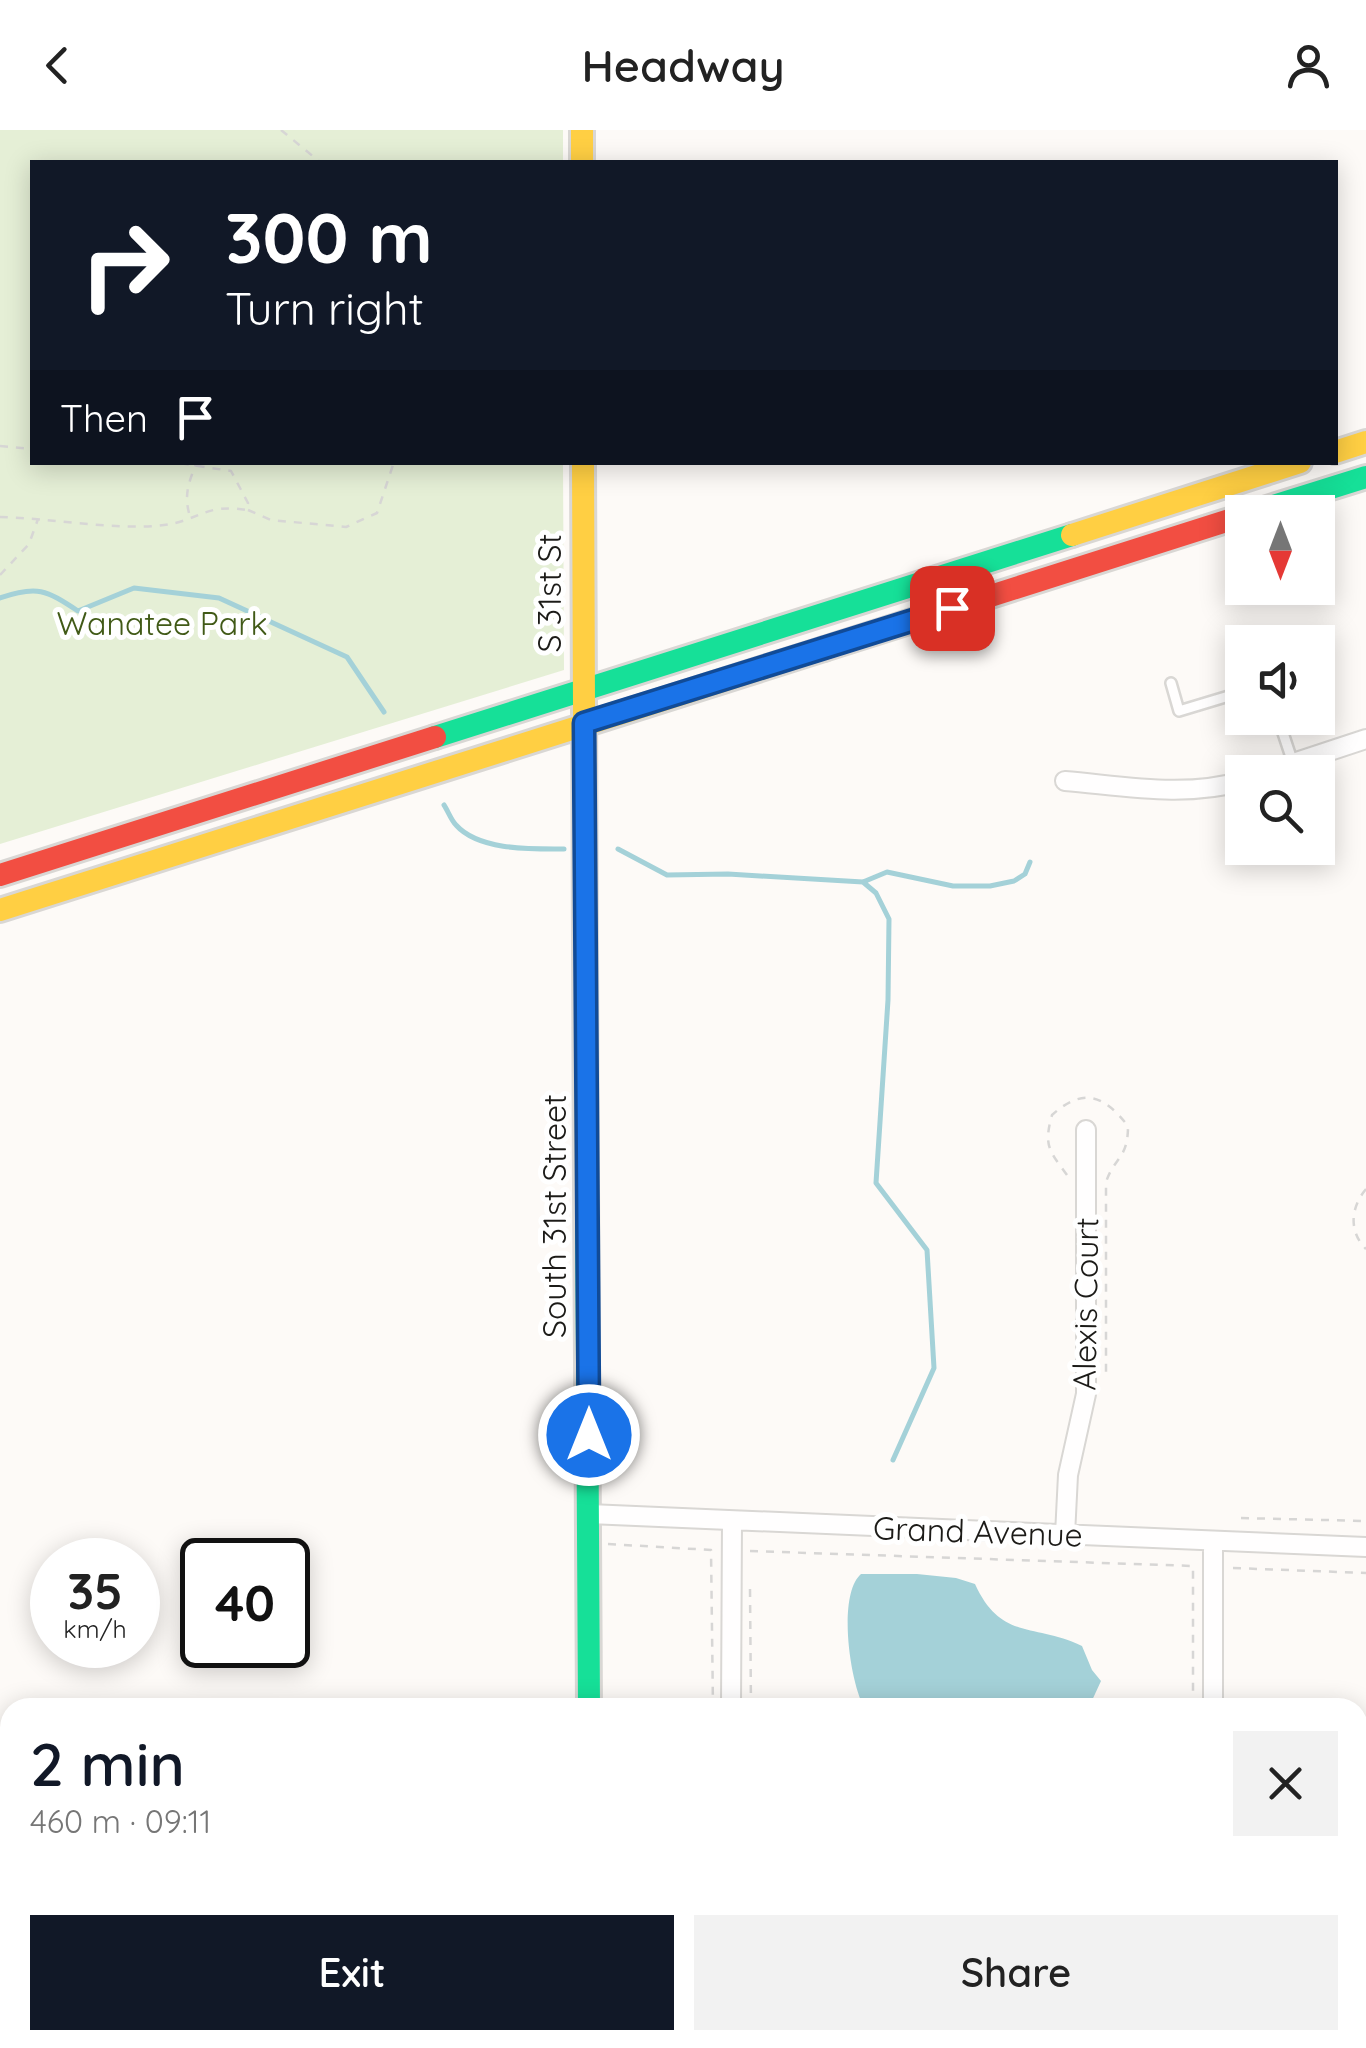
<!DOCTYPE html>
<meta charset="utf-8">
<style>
:root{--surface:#fff;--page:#f2f2f2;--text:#222;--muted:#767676;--accent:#111827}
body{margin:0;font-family:Quicksand,sans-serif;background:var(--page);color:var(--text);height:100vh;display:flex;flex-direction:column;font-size:38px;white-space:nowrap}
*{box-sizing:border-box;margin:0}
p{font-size:32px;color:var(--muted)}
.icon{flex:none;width:55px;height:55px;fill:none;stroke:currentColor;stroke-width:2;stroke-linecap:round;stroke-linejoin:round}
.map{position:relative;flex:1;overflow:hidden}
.sheet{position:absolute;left:0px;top:1568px;width:1368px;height:352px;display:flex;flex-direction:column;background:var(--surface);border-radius:30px 30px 0 0;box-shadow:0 5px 25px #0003}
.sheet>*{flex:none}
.guide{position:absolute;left:30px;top:30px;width:1308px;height:305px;border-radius:0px;box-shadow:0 5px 25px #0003;background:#111827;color:#fff;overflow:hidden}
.needle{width:65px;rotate:180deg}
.tools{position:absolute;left:1225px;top:365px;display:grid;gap:20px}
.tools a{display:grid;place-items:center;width:110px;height:110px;border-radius:0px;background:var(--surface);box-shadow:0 5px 25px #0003;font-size:50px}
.speed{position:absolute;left:30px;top:1408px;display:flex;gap:20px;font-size:50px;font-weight:700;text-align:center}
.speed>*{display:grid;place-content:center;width:130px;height:130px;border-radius:50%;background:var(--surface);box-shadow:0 5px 25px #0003;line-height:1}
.speed small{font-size:25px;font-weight:400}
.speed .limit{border:5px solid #111;border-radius:15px;background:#fff;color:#111}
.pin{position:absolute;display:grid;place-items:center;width:85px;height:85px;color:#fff;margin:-42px;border-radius:20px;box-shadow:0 5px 15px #0006}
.me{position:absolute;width:110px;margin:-55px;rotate:0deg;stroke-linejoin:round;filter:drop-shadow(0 0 8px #0008)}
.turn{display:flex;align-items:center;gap:35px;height:210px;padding:0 30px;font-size:45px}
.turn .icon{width:130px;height:130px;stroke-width:2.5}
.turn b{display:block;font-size:70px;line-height:85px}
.then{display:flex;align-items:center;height:95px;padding:0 30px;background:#0003;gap:20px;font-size:38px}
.round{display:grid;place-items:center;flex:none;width:105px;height:105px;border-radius:0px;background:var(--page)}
.head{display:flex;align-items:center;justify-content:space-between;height:170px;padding:0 30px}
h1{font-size:60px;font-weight:600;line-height:75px;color:var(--accent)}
.cta{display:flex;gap:20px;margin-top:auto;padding:20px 30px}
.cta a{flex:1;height:115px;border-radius:0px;background:var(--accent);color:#fff;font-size:40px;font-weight:600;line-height:115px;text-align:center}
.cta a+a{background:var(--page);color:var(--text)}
header{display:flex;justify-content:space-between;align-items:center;height:130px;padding:0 30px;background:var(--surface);font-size:45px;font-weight:600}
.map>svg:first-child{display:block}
.green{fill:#e5efd6}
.water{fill:#a4d1d8}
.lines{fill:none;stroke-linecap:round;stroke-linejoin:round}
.stream{stroke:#a4d1d8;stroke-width:5}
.lane-casing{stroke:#d9d7d4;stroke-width:14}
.street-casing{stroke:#d9d7d4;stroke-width:22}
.fast-casing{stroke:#d9d7d4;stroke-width:28}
.slow-casing{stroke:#d9d7d4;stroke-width:28}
.jam-casing{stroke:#d9d7d4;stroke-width:28}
.path{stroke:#d7d6d5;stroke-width:2.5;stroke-dasharray:8 8;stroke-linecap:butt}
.lane{stroke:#fffefe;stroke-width:9}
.street{stroke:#fffefe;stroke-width:18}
.fast{stroke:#16e098;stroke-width:22}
.slow{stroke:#ffcf43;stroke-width:22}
.jam{stroke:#f24e42;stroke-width:22}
.route-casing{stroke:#114b97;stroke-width:25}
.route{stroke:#1a73e8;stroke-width:18}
.labels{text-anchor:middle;stroke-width:10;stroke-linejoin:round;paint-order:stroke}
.street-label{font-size:32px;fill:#1c1b18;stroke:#fff}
.park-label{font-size:32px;fill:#415a17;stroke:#fff}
</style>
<header><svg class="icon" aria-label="back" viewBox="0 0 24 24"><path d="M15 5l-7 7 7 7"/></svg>Headway<svg class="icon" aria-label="person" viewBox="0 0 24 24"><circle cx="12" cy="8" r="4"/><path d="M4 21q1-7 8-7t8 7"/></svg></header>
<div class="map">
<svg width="1366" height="1918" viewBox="0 0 1366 1918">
<rect width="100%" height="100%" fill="#fdfaf7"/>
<path class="green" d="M0,0H563V32H32V332L563,333L564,540L0,714Z"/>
<path class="water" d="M861,1444H917L956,1448L975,1454C1001,1511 1034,1493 1082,1516L1092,1540L1101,1551L1089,1577H864C850,1552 837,1465 861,1444Z"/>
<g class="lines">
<path class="stream" d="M0,468C37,455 46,460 78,481L134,458L219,468L347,527L384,582
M444,675C448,681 451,690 456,695C479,721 533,719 564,719
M618,719L667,745L728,744L863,752L887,742L953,756H990L1014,751L1025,744L1030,732
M863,752L876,763L889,789L888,870L876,1053L927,1120L934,1238L893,1330"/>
<defs>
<path id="lane" d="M1171,553L1179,581L1242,562
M1278,588L1293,633"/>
<path id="street" d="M1266,642L1366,609
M1065,651C1124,656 1185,668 1242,651
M589,1384L1366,1417
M1065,1405L1068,1345L1086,1264V1000
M1213,1412V1578
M731,1578L732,1392
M1358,1780H1366
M731,1910V1918
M1214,1910V1918
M993,1918V1910"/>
<path id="fast" d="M1254,382L1366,347
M435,607L1072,405
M586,1058L589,1578
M590,1910V1918"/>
<path id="slow" d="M582,0V32
M1335,322L1366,312
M583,332L586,1058
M1072,405L1300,332
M0,780L824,519"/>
<path id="jam" d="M824,519L1242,386
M0,745L435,607"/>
</defs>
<use href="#lane" class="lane-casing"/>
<use href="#street" class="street-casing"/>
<use href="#fast" class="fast-casing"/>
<use href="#slow" class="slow-casing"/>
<use href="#jam" class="jam-casing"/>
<path class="path" d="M281,0L320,32
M0,316L32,319
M248,380L271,390L346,397L377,383L394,332
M189,383C184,364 189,351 197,332
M0,387C49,388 118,401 164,395C198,391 205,373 247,380L248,373L231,341L172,332
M0,445L29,414L38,389
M1067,1045C1050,1021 1043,1017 1052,985C1083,957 1104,965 1128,996C1128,1029 1115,1026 1106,1052V1246
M1366,1059C1351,1077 1348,1101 1366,1119
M1241,1388L1366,1391
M608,1414L711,1420L713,1578
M750,1421L1193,1436V1578
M1233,1438L1366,1443
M750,1459L751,1578
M1358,1761H1366
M1358,1799H1366
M752,1910V1918
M974,1910V1918
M1013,1910V1918
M1195,1910V1918
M1233,1910V1918"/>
<use href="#lane" class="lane"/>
<use href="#street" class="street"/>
<use href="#fast" class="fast"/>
<use href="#slow" class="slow"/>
<use href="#jam" class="jam"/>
</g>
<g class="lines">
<defs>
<path id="route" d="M589,1305L584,593L952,478"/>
</defs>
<use href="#route" class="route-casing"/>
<use href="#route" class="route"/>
</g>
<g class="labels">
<g class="street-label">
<text transform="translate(550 463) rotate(-90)" y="11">S 31st St</text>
<text transform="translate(555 1086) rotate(-90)" y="11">South 31st Street</text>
<text transform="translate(1086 1174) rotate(-89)" y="11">Alexis Court</text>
<text transform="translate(978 1402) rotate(2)" y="11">Grand Avenue</text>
</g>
<g class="park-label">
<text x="162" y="505">Wanatee Park</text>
</g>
</g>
</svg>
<div class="tools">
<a><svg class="needle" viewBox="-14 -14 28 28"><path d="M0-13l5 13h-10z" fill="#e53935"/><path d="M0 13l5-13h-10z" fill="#767676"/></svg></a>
<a><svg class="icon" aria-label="sound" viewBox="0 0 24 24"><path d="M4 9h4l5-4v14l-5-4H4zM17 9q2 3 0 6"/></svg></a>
<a><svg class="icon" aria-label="search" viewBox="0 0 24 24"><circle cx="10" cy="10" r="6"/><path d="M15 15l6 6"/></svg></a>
</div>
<div class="speed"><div>35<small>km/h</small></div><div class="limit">40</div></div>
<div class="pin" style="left:952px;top:478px;background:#d93025"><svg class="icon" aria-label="arrive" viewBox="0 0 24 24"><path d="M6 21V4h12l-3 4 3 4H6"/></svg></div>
<svg class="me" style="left:589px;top:1305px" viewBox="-20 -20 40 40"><circle r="17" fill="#1a73e8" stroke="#fff" stroke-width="3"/><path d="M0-11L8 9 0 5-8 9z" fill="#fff"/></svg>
<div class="guide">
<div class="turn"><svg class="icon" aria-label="right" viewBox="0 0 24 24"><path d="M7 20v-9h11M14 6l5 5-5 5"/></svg><div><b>300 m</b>Turn right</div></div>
<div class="then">Then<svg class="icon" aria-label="arrive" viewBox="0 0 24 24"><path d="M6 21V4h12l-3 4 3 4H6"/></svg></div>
</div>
<section class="sheet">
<div class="head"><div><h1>2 min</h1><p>460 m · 09:11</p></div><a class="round"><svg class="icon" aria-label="close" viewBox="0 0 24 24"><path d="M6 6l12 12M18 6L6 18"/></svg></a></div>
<div class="cta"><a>Exit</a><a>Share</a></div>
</section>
</div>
